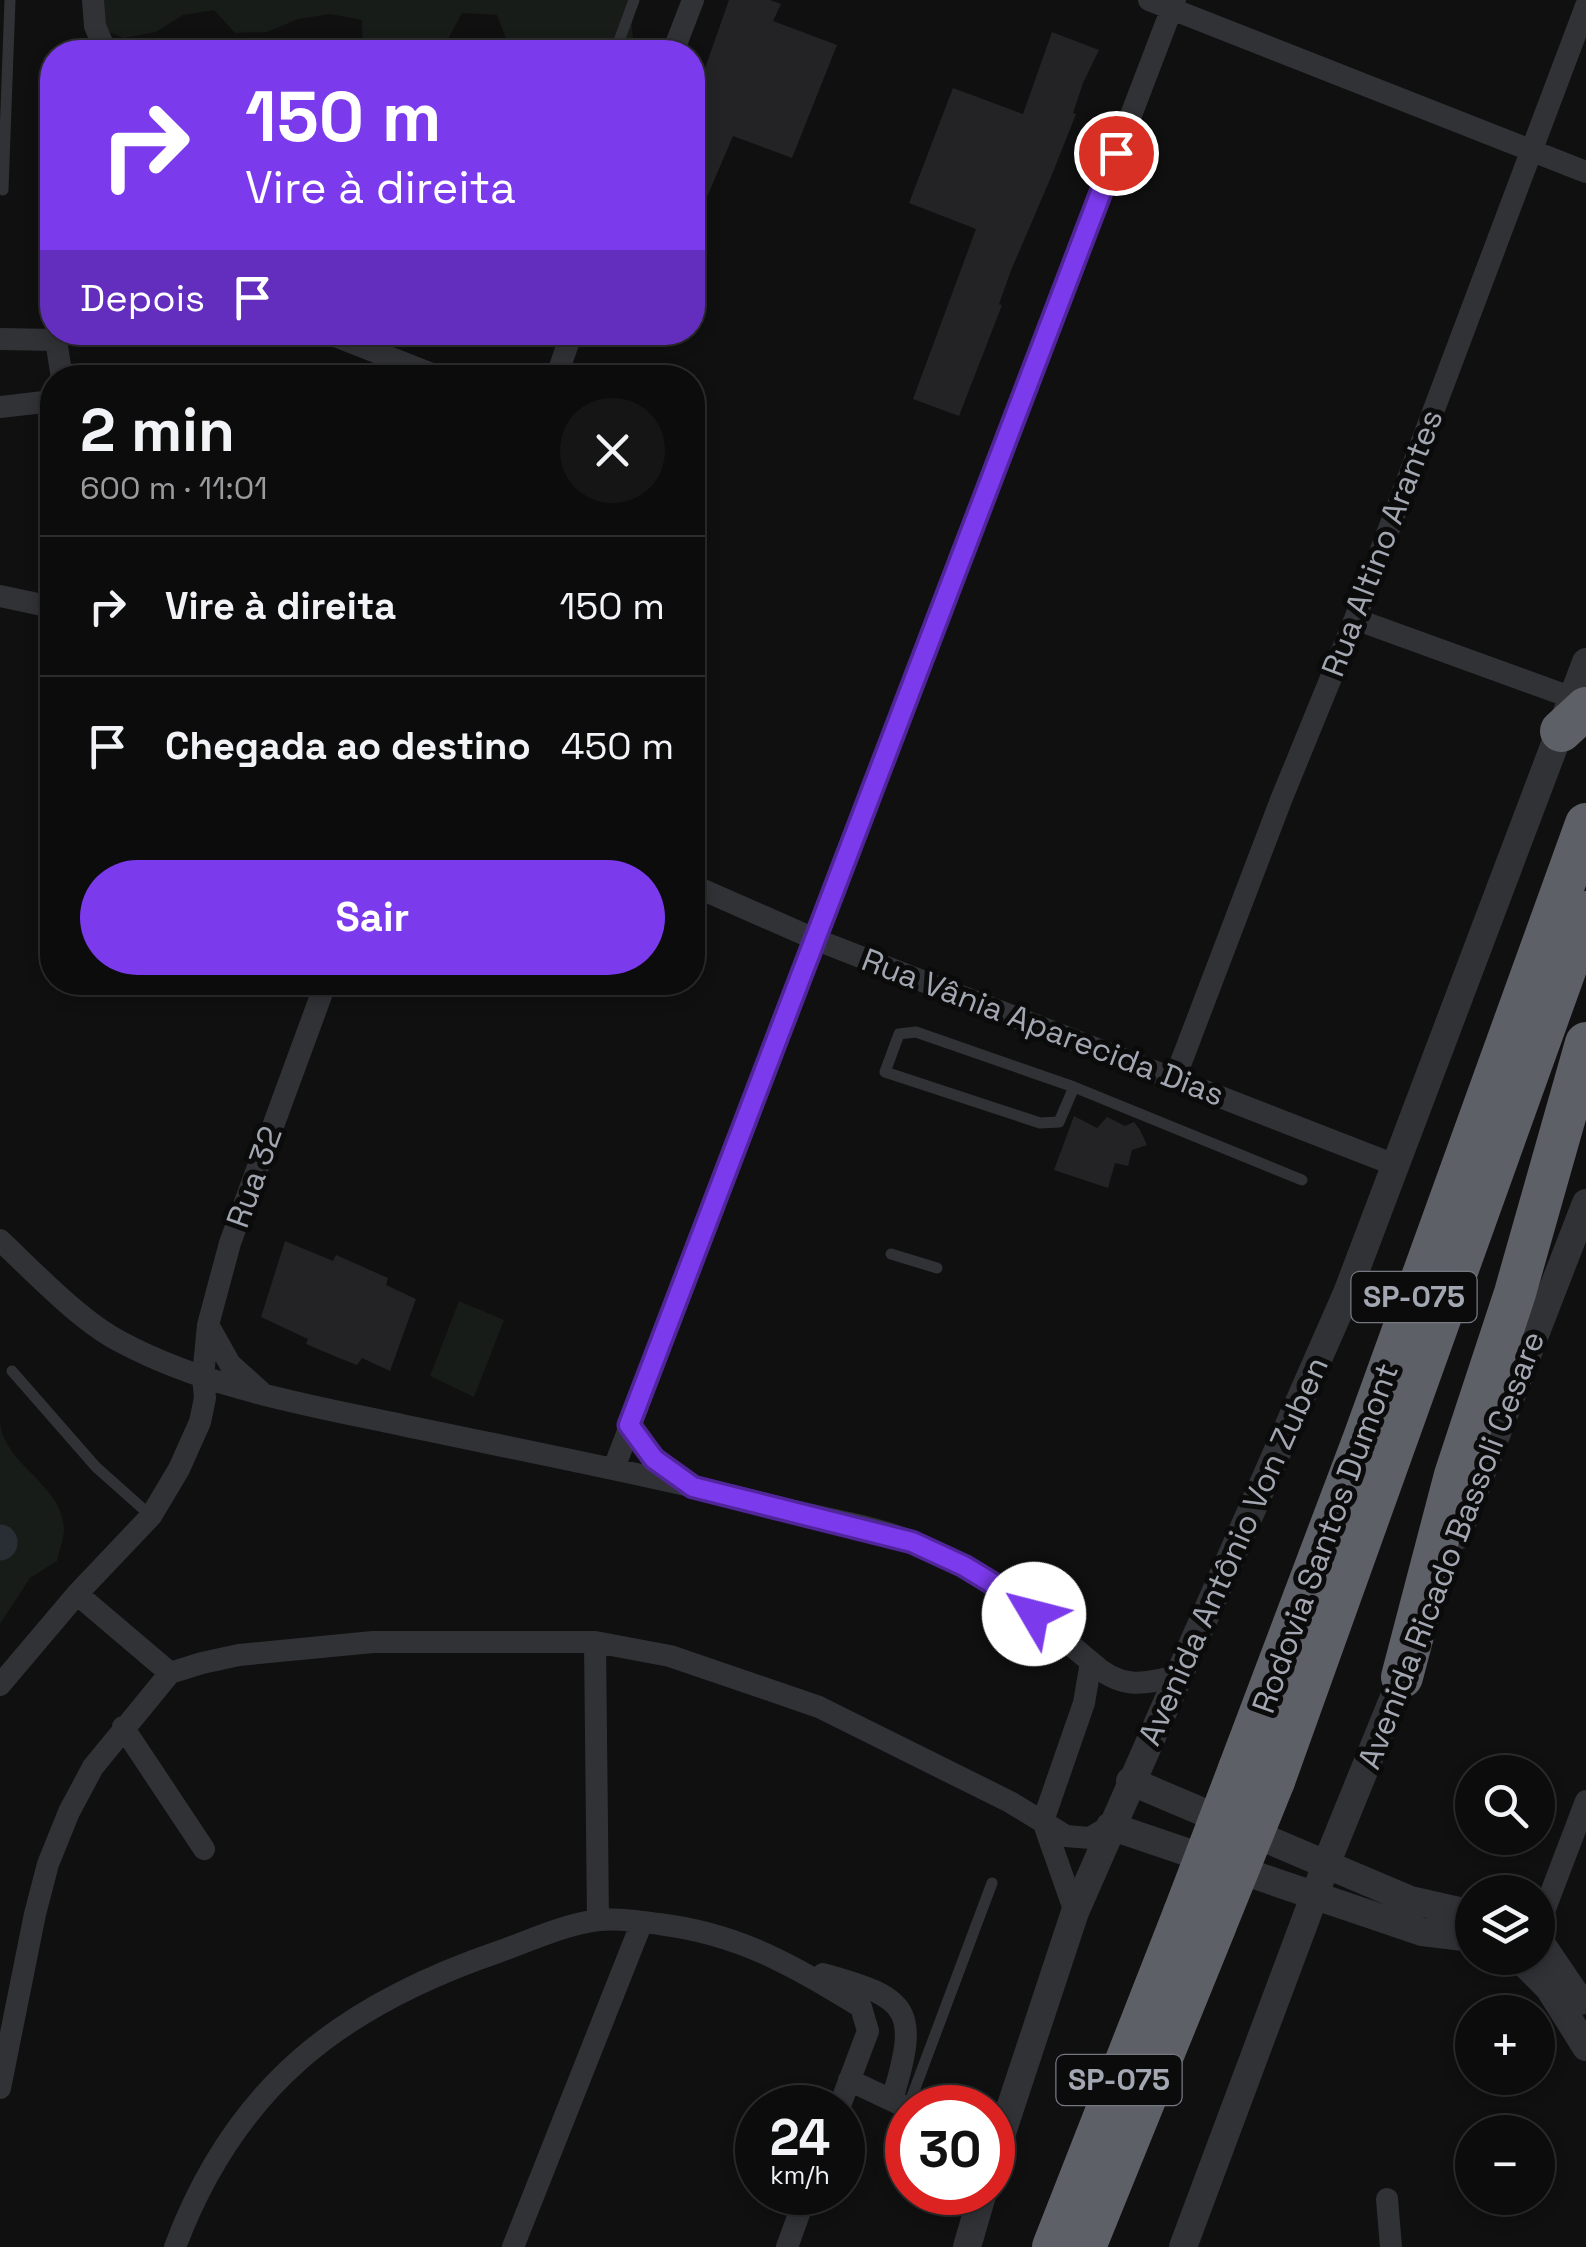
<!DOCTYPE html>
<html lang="pt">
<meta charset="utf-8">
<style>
:root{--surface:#0c0c0d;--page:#151516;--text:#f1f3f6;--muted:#9a9b9d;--line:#2c2c2e;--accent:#7c3aed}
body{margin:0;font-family:"Space Grotesk",sans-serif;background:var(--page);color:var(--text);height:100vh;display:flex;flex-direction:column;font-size:38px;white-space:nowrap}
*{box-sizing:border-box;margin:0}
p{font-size:32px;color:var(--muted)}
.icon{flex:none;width:55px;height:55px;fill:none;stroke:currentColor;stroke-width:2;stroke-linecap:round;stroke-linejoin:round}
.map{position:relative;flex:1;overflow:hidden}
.panel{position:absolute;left:40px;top:365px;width:665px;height:630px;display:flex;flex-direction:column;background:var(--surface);border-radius:40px;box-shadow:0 5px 15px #0003,0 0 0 2px var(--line)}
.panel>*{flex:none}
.guide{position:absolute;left:40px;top:40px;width:665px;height:305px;border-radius:40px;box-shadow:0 5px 15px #0003,0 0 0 2px var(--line);background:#7c3aed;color:#fff;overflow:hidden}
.buttons{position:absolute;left:1455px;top:1755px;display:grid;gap:20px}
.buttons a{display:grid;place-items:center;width:100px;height:100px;border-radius:50%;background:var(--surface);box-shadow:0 5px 15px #0003,0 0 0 2px var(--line);font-size:50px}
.speed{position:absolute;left:735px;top:2085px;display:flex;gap:20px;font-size:50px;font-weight:700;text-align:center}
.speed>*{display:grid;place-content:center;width:130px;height:130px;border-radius:50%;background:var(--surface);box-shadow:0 5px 15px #0003,0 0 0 2px var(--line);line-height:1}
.speed small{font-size:25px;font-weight:400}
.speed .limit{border:15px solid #d22;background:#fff;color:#111}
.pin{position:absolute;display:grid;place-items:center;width:85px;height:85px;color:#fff;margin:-42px;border:5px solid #fff;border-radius:50%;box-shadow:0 2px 10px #0007}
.me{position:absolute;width:110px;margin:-55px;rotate:307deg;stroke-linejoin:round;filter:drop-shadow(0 0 8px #0008)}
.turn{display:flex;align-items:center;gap:35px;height:210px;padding:0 40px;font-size:45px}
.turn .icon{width:130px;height:130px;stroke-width:2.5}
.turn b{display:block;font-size:70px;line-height:85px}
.then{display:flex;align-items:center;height:95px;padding:0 40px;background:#0003;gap:20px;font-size:38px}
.round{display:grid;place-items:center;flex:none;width:105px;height:105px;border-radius:52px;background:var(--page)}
.head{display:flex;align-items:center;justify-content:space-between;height:170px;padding:0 40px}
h1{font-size:60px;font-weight:700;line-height:75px}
.primary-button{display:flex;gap:20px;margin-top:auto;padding:20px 40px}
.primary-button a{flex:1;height:115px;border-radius:60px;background:var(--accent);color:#fff;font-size:40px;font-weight:700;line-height:115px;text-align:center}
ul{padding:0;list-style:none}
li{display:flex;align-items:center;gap:30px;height:140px;padding:0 40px;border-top:2px solid var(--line)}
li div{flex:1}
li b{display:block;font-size:38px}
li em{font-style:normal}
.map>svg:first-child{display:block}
.green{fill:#171c18}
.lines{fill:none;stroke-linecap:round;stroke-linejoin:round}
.river{stroke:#282e34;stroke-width:35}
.building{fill:#232325}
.service{stroke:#313236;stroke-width:11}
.minor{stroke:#313236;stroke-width:22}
.tertiary{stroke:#313236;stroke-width:28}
.motorway{stroke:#5e6067;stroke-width:42}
.motorway-bridge{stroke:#5e6067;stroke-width:42}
.route-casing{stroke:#51269a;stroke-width:25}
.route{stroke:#7c3aed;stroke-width:18}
.labels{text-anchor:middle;stroke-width:10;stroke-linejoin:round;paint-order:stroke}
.shield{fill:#0b0b0c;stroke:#757880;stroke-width:2.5}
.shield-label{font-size:30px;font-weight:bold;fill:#a2a7b1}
.street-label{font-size:32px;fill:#a2a7b1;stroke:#0b0b0c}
</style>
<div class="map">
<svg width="1586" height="2247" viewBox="0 0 1586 2247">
<rect width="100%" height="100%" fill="#101011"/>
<path class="green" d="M95,0H630L634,52H511L497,15L462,13L447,41L446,52H363L362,20L330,14L298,19L267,32L235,33L214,10L183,15L156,32L124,38L96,27Z
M459,1301L504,1320L474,1397L430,1376Z
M0,1420C2,1465 62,1482 64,1529C64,1539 59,1551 57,1561L30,1578L0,1624Z"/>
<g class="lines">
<path class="river" d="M0,1542V1543"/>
</g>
<path class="building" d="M729,0H770L781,4L773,21L837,45L792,158L733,136L692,232V105Z
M1052,32L1099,50L1083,83L1073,113L1076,114L1051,177L1010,273L999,304L1002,305L959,416L913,399L976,229L909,203L953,88L1023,114Z
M1074,1116L1097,1128L1107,1117L1125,1126L1134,1122L1140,1130L1147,1145L1132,1150L1128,1166L1115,1163L1108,1188L1054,1170Z
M285,1241L333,1261L336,1255L388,1278L386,1285L416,1299L390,1371L362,1358L357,1365L339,1358L306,1344L308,1339L261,1317Z"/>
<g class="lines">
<path class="service" d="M615,52L634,0
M3,190L10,0
M1074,1087L1059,1122L1040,1123L885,1072L899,1034L916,1032L1074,1087L1302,1180
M891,1254L937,1268
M12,1371L96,1467L151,1516
M908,2107L992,1883"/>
<path class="minor" d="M93,0L95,26L106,52
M1149,0L1586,172
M673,52L693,0
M325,332L442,378
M0,339L56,340L62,378
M556,378L572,332
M0,407L52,401
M0,596L52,607
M1355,619L1573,698
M692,885L817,940L1395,1165
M1175,1078L1281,800L1355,619L1586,6
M0,1240C34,1272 80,1321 121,1342C207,1388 308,1405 402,1425C530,1452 659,1477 786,1509C828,1520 877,1526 917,1544C984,1572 1036,1616 1091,1662L1084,1703L1043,1821
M208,1325L230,1364L260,1391
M629,1425L654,1459L681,1480
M614,1468L1175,0
M77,1594L170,1673
M595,1642L598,1920
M1091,1662C1120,1689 1141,1685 1177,1676
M0,1685L77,1594L151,1516L179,1469L200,1422L205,1398L203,1377L208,1325L230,1243L326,982
M123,1727L204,1849
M1043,1821L1075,1912
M1538,1927L1586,1801
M823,1974C912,1998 919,2011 892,2100
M849,2080L908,2108
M0,2088L35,1914L48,1864L69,1812L93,1767L170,1673L202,1663L239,1655L373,1642H595L670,1656L819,1707L1010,1802L1066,1836L1090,1838L1110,1826
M1387,2199L1391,2247
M175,2247C235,2087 340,2006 498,1952C529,1941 565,1924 599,1920C618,1918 640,1921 659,1924C740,1934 792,1965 861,2007L868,2031L839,2108
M513,2247L642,1922
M787,2247L807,2192"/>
<path class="tertiary" d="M1457,1536L1586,1203
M1130,1781L1410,1900L1472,1914
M1110,1826L1422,1932L1472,1938
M1538,1939L1580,2001
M1519,1958L1549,1988L1586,2047
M992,2163L1075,1912L1347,1293L1586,662
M967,2247L983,2192
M1183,2247L1327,1862L1407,1665"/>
<path class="motorway" d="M1561,731L1586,708
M1402,1677L1455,1475L1515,1293L1586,1043
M1239,1769L1364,1438L1586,824
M1274,1781L1586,912
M1053,2247L1184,1913
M1085,2247L1215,1927"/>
<path class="motorway-bridge" d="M1184,1913L1239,1769
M1215,1927L1274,1781"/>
</g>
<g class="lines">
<defs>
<path id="route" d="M1034,1614L1005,1591L964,1566L912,1542L693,1487L654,1459L629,1425L1116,153"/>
</defs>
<use href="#route" class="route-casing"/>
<use href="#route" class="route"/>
</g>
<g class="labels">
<g class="shield">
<rect x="1351.5" y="1272" width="125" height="50" rx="8"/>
<rect x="1056.5" y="2055" width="125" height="50" rx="8"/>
</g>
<g class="shield-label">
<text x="1414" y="1307">SP-075</text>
<text x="1119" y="2090">SP-075</text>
</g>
<g class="street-label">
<text transform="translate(1382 543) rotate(-69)" y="11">Rua Altino Arantes</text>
<text transform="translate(1043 1027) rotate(21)" y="11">Rua Vânia Aparecida Dias</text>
<text transform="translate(254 1177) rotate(-70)" y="11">Rua 32</text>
<text transform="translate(1325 1538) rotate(-70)" y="11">Rodovia Santos Dumont</text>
<text transform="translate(1451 1550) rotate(-69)" y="11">Avenida Ricado Bassoli Cesare</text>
<text transform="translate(1233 1551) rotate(-66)" y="11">Avenida Antônio Von Zuben</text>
</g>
</g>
</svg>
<div class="buttons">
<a><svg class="icon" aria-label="search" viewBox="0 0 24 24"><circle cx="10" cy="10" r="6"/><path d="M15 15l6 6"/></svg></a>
<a><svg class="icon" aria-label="layers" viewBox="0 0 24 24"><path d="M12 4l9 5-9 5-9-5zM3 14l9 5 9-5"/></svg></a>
<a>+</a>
<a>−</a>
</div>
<div class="speed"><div>24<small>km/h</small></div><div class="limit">30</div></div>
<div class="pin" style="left:1116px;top:153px;background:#d93025"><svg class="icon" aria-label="arrive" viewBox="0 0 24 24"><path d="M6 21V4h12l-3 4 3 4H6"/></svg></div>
<svg class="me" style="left:1034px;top:1614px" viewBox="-20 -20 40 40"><circle r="19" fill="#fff"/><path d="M0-13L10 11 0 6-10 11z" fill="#7c3aed"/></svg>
<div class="guide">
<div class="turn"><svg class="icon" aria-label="right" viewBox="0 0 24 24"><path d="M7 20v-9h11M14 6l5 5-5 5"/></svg><div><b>150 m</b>Vire à direita</div></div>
<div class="then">Depois<svg class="icon" aria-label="arrive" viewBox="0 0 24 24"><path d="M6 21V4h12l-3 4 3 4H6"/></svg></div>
</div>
<section class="panel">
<div class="head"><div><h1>2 min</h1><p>600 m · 11:01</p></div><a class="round"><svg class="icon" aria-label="close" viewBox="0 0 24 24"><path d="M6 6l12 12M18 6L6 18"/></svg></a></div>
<ul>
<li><svg class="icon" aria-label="right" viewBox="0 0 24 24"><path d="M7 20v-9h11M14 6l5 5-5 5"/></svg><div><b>Vire à direita</b></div><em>150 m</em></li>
<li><svg class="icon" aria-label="arrive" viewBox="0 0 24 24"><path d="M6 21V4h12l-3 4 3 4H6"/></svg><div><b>Chegada ao destino</b></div><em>450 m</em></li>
</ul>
<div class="primary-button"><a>Sair</a></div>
</section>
</div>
